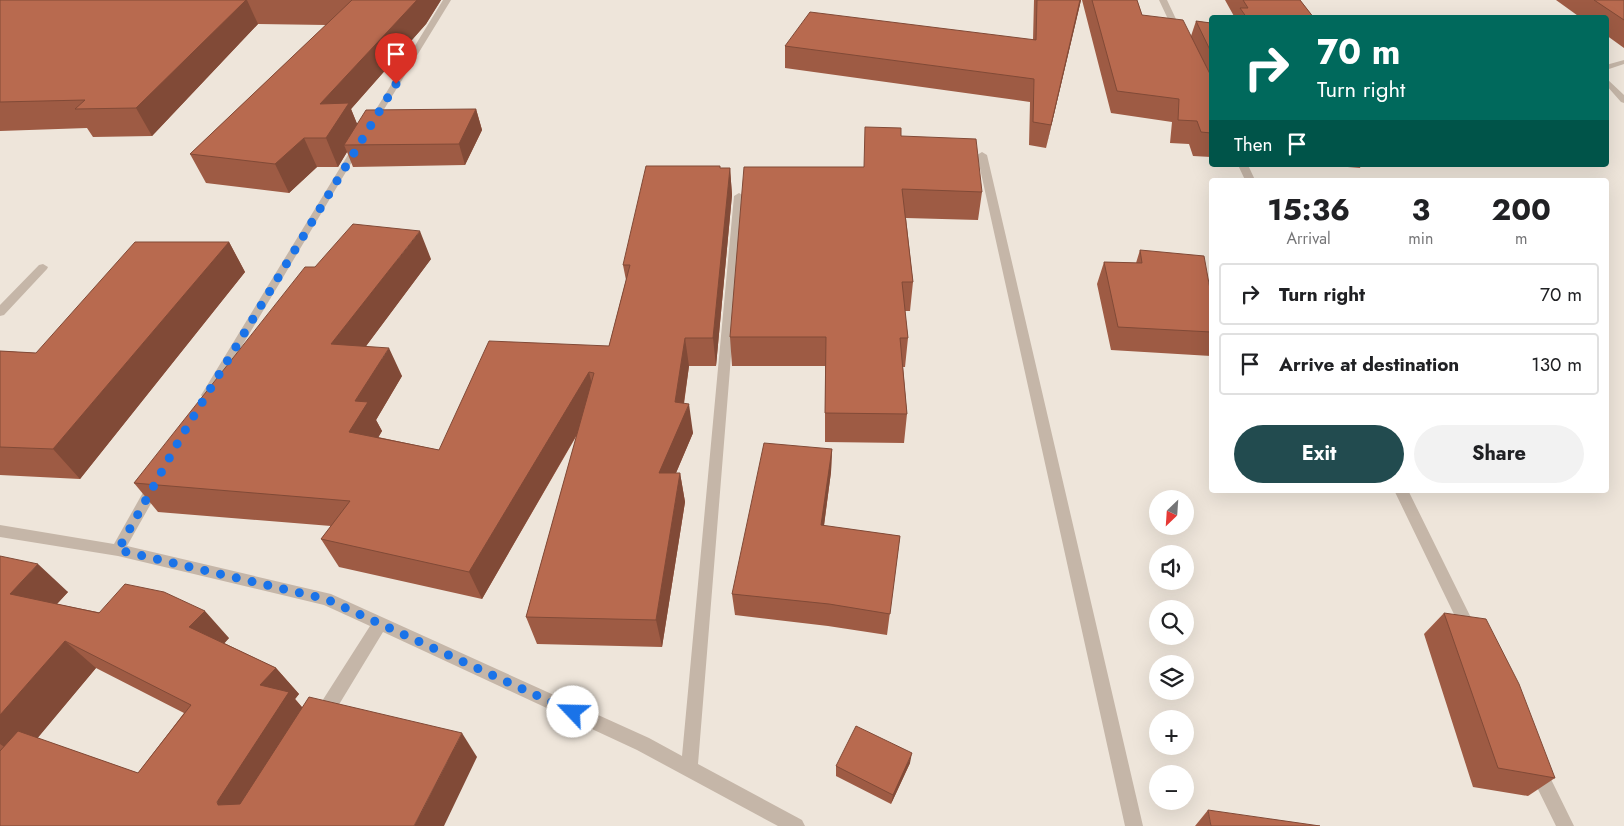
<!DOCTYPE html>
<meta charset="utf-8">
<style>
:root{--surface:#fff;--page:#f2f2f2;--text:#202124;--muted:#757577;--line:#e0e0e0;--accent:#224b4f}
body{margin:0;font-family:Jost,sans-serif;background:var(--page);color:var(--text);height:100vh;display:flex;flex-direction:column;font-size:19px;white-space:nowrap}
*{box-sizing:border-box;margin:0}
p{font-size:16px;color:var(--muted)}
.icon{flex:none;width:28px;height:28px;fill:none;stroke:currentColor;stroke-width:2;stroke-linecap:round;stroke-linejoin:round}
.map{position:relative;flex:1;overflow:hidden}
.drawer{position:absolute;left:1209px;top:178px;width:400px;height:315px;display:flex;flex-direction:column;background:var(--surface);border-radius:5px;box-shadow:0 5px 20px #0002}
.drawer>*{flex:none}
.hud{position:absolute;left:1209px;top:15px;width:400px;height:152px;border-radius:5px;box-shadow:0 5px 20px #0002;background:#00695c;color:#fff;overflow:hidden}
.needle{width:32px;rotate:205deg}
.buttons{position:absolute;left:1149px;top:490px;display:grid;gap:10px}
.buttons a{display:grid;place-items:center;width:45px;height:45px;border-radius:50%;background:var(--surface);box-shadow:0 5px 20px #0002;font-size:25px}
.pin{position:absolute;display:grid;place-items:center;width:42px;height:42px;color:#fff;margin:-51px -21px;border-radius:50% 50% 50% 0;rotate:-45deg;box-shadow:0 0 5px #0007}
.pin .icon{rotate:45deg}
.me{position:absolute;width:55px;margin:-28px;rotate:294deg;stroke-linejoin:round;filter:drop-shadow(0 0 4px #0008)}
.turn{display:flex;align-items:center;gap:18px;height:105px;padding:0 25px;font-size:22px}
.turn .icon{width:65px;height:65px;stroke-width:2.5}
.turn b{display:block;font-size:35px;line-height:42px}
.then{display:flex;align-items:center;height:48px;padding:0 25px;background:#0003;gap:10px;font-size:19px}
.eta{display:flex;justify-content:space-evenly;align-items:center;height:85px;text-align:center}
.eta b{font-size:30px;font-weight:700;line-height:35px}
.action{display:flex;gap:10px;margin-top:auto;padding:10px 25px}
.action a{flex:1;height:58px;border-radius:30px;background:var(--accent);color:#fff;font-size:20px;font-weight:700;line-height:58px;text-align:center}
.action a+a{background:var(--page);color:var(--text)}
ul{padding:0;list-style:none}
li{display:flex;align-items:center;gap:15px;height:62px;margin:0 10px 8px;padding:0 15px;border:2px solid var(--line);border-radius:5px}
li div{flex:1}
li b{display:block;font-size:19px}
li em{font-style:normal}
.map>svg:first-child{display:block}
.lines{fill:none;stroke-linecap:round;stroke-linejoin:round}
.minor{fill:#c5b6a8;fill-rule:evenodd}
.wall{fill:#9e5b44;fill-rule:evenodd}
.shaded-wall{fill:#814a37}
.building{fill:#b86a4f;stroke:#814a37}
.route{stroke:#1a73e8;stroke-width:9;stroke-dasharray:0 16.2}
</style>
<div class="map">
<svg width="1624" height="826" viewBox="0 0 1624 826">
<rect width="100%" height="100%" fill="#eee5da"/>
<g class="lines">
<path class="minor" d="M443,0H451L375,124L368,126L367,124Z
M1159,0H1167L1183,34L1182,36L1175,34Z
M1624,60V64L1606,70V65Z
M1606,78L1624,95V103L1621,102L1606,85Z
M358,142L362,145L211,398H203L201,395L203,392L354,145Z
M982,152L987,155L1143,826H1125L977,155Z
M1238,165H1248L1255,180H1245Z
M739,193L744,196L698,764L802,820L805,826H778L637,750L383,632L329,721L323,723L317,721L315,715L317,709L370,626L324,605L118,556L0,537V525L114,544L150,480L155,479L160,480L162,484L127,546L331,594L649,738L682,756L734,196Z
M43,264L48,267L47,269L4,315L0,316V305L39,265Z
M1394,490H1408L1478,632L1475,637L1470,639L1465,637Z
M1538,762L1544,765L1574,826H1556L1529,771L1532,765Z"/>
</g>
<path class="wall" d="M0,0H441L426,24L351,109L357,124L476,109L482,130L465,165L353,167L347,152L338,167H317L289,193L206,183L190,154L326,25L258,24L152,136L93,137L87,128L0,131Z
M1034,0H1081L1046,148L1029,145L1030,102L785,68V46L1033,40Z
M1082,0H1137L1142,15L1191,36L1196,21L1211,23V157L1193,156L1189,144L1170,143L1172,122L1111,113Z
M1225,0H1300L1314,18H1235Z
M1556,0H1624V48L1606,35V18H1581Z
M901,136L982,192L978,220L906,218L913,282L910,311H905L908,338L905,367H903L907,414L904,443L825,442V366H732L730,337L864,167Z
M1323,165H1361L1360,168Z
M721,168H730L732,195L716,366H689L684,404L693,433L676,473H680L685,502L662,647L537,644L526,617L577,435L482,599L339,567L321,539L331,526L158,512L134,483L315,267L431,259L366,346L402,376L376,420L382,431L378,437L439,450L609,346L626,280L623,265Z
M229,242L245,272L80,479L0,475V351L36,353Z
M1140,250L1211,289V356L1111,350L1097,284L1104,262L1136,263Z
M832,449L831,472L824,526L900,536L887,635L828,626L735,615L732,594Z
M0,556L68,592L57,604L229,638L224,643L276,668L299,694L295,699L302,707L477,757L0,826ZM96,668L184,713L138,773L37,738Z
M1444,613L1555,778L1528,796L1473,787L1424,634Z
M910,763L891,804L836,776V766Z
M1208,810L1211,826H1195Z"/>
<path class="shaded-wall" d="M246,0H247L258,24L152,136L136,108Z
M417,0H441L426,24L351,109L360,131L344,145L347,152L338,167L326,138L320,104Z
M1080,0H1081L1046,148L1051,125Z
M476,109L482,130L465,165L459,144Z
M304,138L317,167L289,193L275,164Z
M730,168L732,195L716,366L713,338Z
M420,231L431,259L346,373L331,344Z
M229,242L245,272L80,479L53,449Z
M685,338L689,366L681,422L689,404L693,433L664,501L659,473L675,402Z
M389,348L402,376L376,420L382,431L365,461L349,432L355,401Z
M589,372L596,401L482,599L469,572Z
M832,449L831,472L821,547V525Z
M680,473L685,502L662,647L656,620Z
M38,564L68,592L41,621L10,594Z
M205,611L229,638L215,654L189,627Z
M65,641L96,668L21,758L0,744V715Z
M276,668L299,694L295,699L311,718L244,825L218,805L217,802L260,685Z
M462,733L477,757L444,826H414Z
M912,753L910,763L891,804L893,795Z"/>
<path class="building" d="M0,0H246L136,108L75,109L85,100L0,102Z
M352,0H417L320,104L349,103L326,138H304L275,164L190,154Z
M1037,0H1080L1051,125L1033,122L1034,79L785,46L810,12L1036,40Z
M1092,0H1137L1142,15L1183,20L1211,76V133L1201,132L1197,121L1178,120L1179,99L1117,91Z
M1243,0H1300L1314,18H1247L1240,8H1248Z
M1594,0H1624V20Z
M1196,21L1211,23V52Z
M476,109L459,144L344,145L366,110Z
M865,127L901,128V136L976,139L982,192L902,189L913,282H902L908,338H900L907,414L825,413L826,337H730L744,167H864Z
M646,166H720V168H730L713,338H685L675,402L689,404L659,473H680L656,620L526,617L594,373L589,372L469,572L321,539L350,501L134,483L305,267H315L353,224L420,231L331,344L389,348L355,401L368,402L349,432L439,450L489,341L609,346L630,265H623Z
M135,242H229L53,449L0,447V351L36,353Z
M1140,250L1204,256L1210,289H1211V332L1118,327L1104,262L1142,263Z
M764,443L832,449L821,525L900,536L890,614L829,604L732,594Z
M0,556L38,564L10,594L99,613L125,584L164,592L205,611L189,627L276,668L260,685L289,692L217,802L218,805L240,804L309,697L462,733L414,826H0V751L18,731L138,773L191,705L65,641L0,715Z
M1444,613L1486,619L1519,684L1555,778L1498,768Z
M856,726L912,753L893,795L836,766Z
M1208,810L1320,826H1211Z"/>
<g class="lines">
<path class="route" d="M396,84L181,437L118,550L326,599L573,712"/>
</g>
</svg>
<div class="buttons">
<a><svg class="needle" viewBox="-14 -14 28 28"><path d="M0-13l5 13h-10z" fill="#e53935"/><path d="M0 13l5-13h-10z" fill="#757577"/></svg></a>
<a><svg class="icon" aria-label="sound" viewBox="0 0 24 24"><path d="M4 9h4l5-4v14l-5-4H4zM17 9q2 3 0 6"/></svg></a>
<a><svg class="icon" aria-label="search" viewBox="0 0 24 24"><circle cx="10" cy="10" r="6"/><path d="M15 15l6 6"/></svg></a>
<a><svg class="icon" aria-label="layers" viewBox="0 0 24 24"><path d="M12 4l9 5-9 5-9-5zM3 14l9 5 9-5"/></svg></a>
<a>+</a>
<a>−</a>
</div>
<div class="pin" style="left:396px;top:84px;background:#d93025"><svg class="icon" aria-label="arrive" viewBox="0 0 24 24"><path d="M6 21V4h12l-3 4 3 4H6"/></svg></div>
<svg class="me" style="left:573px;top:712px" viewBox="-20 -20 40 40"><circle r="19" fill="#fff"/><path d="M0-13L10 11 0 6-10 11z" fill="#1a73e8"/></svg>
<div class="hud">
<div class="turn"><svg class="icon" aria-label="right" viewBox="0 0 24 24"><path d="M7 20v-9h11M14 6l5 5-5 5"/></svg><div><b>70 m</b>Turn right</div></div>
<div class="then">Then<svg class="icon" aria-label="arrive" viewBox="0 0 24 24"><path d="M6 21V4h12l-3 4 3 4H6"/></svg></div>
</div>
<section class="drawer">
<div class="eta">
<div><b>15:36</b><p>Arrival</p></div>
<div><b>3</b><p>min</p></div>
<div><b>200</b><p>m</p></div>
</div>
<ul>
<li><svg class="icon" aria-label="right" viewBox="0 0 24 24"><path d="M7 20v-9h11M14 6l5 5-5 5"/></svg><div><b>Turn right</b></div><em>70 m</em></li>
<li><svg class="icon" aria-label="arrive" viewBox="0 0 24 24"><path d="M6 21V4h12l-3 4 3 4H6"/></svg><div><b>Arrive at destination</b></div><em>130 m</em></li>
</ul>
<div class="action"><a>Exit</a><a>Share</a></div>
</section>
</div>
